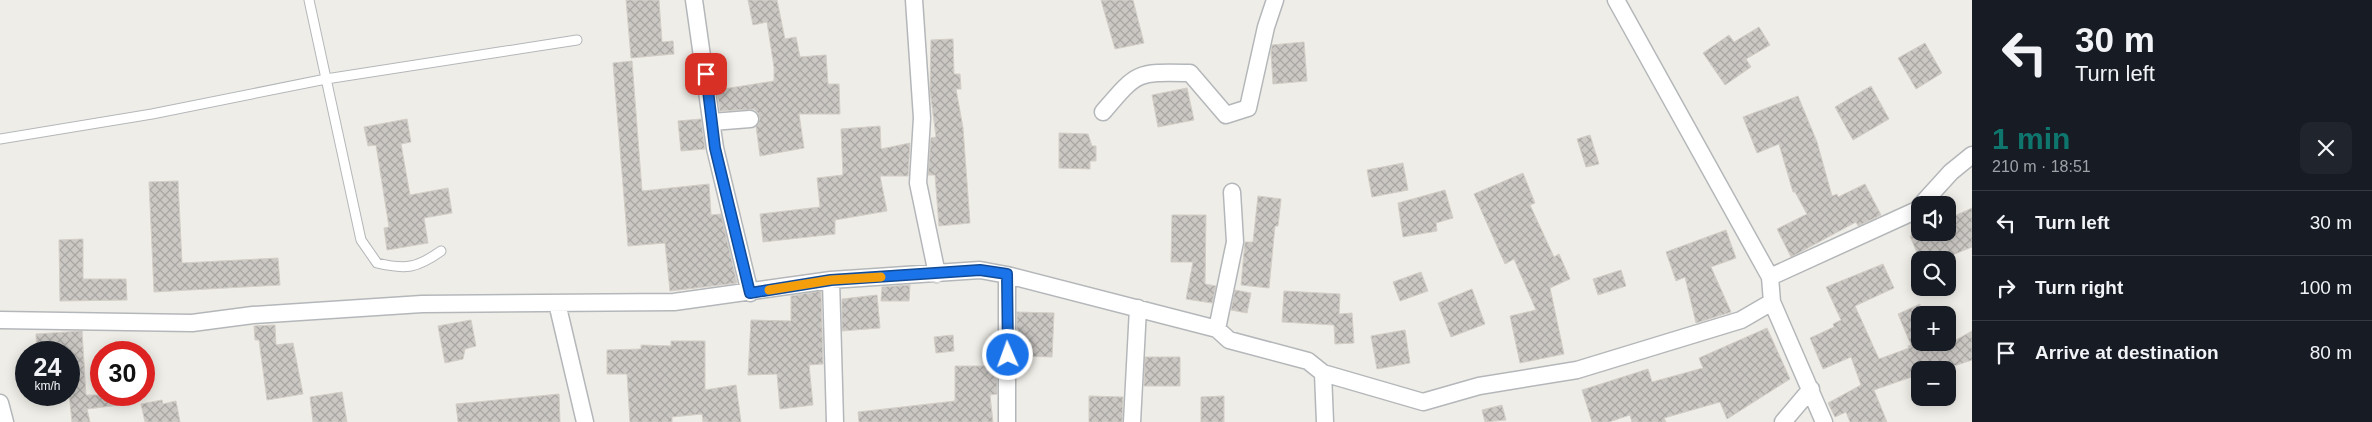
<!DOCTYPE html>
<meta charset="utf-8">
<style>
:root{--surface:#171b24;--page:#20242c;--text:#f1f3f6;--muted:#9ea1a6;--line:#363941;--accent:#0f766e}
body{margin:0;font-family:Helvetica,sans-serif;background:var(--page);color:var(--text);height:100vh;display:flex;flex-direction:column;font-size:19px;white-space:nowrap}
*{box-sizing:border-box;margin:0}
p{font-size:16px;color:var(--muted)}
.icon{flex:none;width:28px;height:28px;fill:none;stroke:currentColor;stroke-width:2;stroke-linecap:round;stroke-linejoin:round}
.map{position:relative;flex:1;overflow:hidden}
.sheet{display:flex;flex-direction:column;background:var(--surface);width:400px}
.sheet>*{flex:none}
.top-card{background:#171b24;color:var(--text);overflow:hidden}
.controls{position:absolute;left:1911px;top:196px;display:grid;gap:10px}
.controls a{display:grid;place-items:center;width:45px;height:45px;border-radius:10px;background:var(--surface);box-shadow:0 2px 12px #0003;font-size:25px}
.speed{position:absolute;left:15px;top:341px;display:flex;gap:10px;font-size:25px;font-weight:700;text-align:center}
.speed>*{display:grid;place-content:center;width:65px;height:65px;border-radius:50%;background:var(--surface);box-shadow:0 2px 12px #0003;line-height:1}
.speed small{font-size:12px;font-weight:400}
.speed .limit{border:8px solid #d22;background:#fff;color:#111}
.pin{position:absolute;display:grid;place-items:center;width:42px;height:42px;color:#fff;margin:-21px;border-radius:10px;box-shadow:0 2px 8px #0006}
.me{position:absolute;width:55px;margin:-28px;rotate:358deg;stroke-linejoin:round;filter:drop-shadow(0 0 4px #0008)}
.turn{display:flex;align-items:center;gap:18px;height:105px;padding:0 20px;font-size:22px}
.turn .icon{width:65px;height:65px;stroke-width:2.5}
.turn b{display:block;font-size:35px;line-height:42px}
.round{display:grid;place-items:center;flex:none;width:52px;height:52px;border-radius:10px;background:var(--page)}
.summary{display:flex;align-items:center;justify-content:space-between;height:85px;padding:0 20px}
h1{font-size:30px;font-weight:700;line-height:38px;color:var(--accent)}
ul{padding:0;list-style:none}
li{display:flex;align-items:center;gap:15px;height:65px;padding:0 20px;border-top:1px solid var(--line)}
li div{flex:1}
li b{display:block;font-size:19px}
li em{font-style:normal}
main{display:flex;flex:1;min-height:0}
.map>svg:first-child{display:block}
.building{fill:url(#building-cross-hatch);stroke:#d3cec6}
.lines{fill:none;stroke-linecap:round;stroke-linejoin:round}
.service-casing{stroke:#b4b7ba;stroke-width:11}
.minor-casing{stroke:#b4b7ba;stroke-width:19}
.service{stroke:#fff;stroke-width:9}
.minor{stroke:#fff;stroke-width:16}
.route-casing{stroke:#114b97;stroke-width:12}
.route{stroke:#1a73e8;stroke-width:9}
.slow{stroke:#f59e0b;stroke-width:9}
</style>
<main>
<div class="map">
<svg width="1972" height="422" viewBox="0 0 1972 422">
<defs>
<pattern id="building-cross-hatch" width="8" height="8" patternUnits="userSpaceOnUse" patternTransform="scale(1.25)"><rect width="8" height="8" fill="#cbc8c4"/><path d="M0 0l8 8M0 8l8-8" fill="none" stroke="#a8a6a3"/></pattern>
</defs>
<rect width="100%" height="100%" fill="#efede7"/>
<path class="building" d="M626,0H659L662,42L673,41L674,54L631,58Z
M748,0H777L785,39L796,37L800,57L826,55L828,84H839L840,114H799L804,148L760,156L756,126L760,119L758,113L754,109L720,111L717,90L774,81V67L767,22L753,25Z
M1101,0H1133L1144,43L1115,49Z
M1759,27L1770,45L1746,59L1751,67L1725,85L1703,53L1729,35L1734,42Z
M953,39L954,74H960L961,89H956L963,128L970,223L939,226L935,175H928L931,138L936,137L930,90L931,40Z
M1304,42L1307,81L1273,84L1271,53L1272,45Z
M1925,43L1942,73L1916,89L1898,58Z
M632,61L642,191L709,184L711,215L721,214L737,283L670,291L665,243L628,246L613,63Z
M1871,86L1889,119L1853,140L1835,107Z
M1187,88L1194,120L1158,127L1152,95Z
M1798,96L1817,142L1832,196L1837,194L1838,197L1865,184L1881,215L1858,226L1856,222L1791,257L1777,229L1807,214L1795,192H1793L1779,144L1757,153L1743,117Z
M407,119L411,142L401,144L410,195L448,188L452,213L424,218L428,243L387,250L384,228L389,227L376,145L368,146L364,127Z
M701,119L705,149L681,151L678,121Z
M880,126L881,149L910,143L908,176H880L887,211L835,220V234L763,242L760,214L820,207L817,178L843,175L841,129Z
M1059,133L1088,134L1092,146H1096V161H1090V169L1059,168Z
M1590,135L1599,164L1586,167L1577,139Z
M1403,163L1408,190L1372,197L1367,170Z
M1523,173L1535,203L1530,205L1554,257L1559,254L1570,279L1550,288L1564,354L1520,363L1510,316L1536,310L1514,259L1505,264L1474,194Z
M178,181L182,263L278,258L280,285L154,292L149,182Z
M1445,190L1453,218L1436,223L1437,231L1403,237L1398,203Z
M1258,196L1281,199L1278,226H1275L1269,288L1241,285L1245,242H1253Z
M1972,208V247L1950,256L1952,260H1920L1910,236L1919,232H1948V219Z
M1172,215H1206L1205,284L1216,286L1212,303L1186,299L1193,262H1171Z
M1726,230L1736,258L1711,267L1731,312L1696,323L1685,277L1676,281L1666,252Z
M83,239V279H126L127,300L60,301L59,240Z
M1883,264L1894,288L1855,306L1879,359L1909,348L1908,346L1911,345L1898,314L1920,304V342H1936L1938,350L1972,331V360L1942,370H1920V374L1874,390L1887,422H1850L1846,412L1835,417L1828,403L1861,385L1851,357L1823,369L1810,338L1834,327L1833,324L1841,320L1826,287Z
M1621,270L1626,286L1598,295L1593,279Z
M1421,272L1428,291L1400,301L1393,282Z
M910,285L909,301H881L882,287Z
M1472,289L1485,324L1451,337L1438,303Z
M1235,290L1251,293L1247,313L1231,310Z
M821,291L823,364L809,365L813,405L780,409L777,374L748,375L751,320L791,321V296Z
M1284,291L1340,294L1339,314L1352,313L1354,343L1335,344L1334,325L1282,322Z
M877,295L880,328L842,331V299Z
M1017,312L1054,313L1052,357L1017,356Z
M471,320L476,346L465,349L463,359L445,363L438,326Z
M275,325L276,345L293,343L303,394L267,400L259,340H255L254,326Z
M1767,328L1790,379L1727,419L1720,402L1664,418L1666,422H1632L1630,415L1609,422H1592L1582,390L1648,369L1652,382L1703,368L1699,358Z
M1405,330L1410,363L1377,369L1371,336Z
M82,331L86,395H127L128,404L87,409L90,422H72L69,393V352H37L36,334Z
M953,335L954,351L936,353L934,337Z
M671,341H705V390L736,385L741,422H703L702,414L672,417V422H630L627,374H607V350L641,349V345L671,346Z
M1145,357H1180V386H1144Z
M955,366H997V394L990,395L993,422H859L858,412L955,401Z
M342,392L347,422H313L310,397Z
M559,394L560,422H458L456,404Z
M1089,396L1123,397L1122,422H1089Z
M1224,396V422H1201V397Z
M162,400L163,404L176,401L180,422H145L141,404Z
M1502,405L1506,420L1485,422L1482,410Z"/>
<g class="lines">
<defs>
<path id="service" d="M309,0L361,240L377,263C406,270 417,268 441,251
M0,139L152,114L326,79L577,40"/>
<path id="minor" d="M694,0L715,148L750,293
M914,0L922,118L918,183L937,274
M1616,0L1770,277L1772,302L1824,422
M1103,112C1138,71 1136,72 1190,73L1226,115L1248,108L1266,27L1275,0
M712,122L750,119
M1921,205L1951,172L1972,155
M1007,275V422
M1770,277L1917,210L1920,206
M831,280L835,422
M557,303L585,422
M0,320L192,323L253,315L422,304L674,302L831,280L980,270L1007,275L1217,329L1229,340L1308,361L1323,373L1423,402L1479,386L1577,370L1741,320L1772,302
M1217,329L1235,242L1232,192
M1323,373L1325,422
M0,403L5,422
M1132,422L1138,308
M1783,422L1811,389"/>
</defs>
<use href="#service" class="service-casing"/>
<use href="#minor" class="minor-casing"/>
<use href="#service" class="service"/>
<use href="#minor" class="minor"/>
</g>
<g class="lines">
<defs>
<path id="route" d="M706,74L715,148L750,293L831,280L980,270L1007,274L1008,355"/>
</defs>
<use href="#route" class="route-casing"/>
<use href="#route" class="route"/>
<path class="slow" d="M769,290L831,280L881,277"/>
</g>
</svg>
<div class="controls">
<a><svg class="icon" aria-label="sound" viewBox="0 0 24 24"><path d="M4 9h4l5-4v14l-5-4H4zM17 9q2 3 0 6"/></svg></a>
<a><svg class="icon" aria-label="search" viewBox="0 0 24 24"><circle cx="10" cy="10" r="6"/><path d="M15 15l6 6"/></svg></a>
<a>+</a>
<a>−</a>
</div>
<div class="speed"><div>24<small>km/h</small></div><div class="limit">30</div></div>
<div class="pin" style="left:706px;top:74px;background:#d93025"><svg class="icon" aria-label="arrive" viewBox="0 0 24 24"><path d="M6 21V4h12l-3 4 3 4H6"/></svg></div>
<svg class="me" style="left:1008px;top:355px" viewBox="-20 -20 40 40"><circle r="17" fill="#1a73e8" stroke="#fff" stroke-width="3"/><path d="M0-11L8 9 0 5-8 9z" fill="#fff"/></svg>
</div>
<section class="sheet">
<div class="top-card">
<div class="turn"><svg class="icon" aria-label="left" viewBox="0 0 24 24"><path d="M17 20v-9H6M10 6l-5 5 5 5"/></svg><div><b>30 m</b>Turn left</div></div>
</div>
<div class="summary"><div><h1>1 min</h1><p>210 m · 18:51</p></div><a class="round"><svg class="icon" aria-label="close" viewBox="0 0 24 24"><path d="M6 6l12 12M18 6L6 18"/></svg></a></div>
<ul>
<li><svg class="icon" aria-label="left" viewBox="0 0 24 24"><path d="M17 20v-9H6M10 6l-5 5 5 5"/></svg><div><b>Turn left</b></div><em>30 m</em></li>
<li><svg class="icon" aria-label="right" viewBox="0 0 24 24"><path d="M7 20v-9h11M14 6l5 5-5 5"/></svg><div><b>Turn right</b></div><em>100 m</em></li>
<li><svg class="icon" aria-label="arrive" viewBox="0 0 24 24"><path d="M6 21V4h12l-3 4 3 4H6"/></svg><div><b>Arrive at destination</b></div><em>80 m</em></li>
</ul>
</section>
</main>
